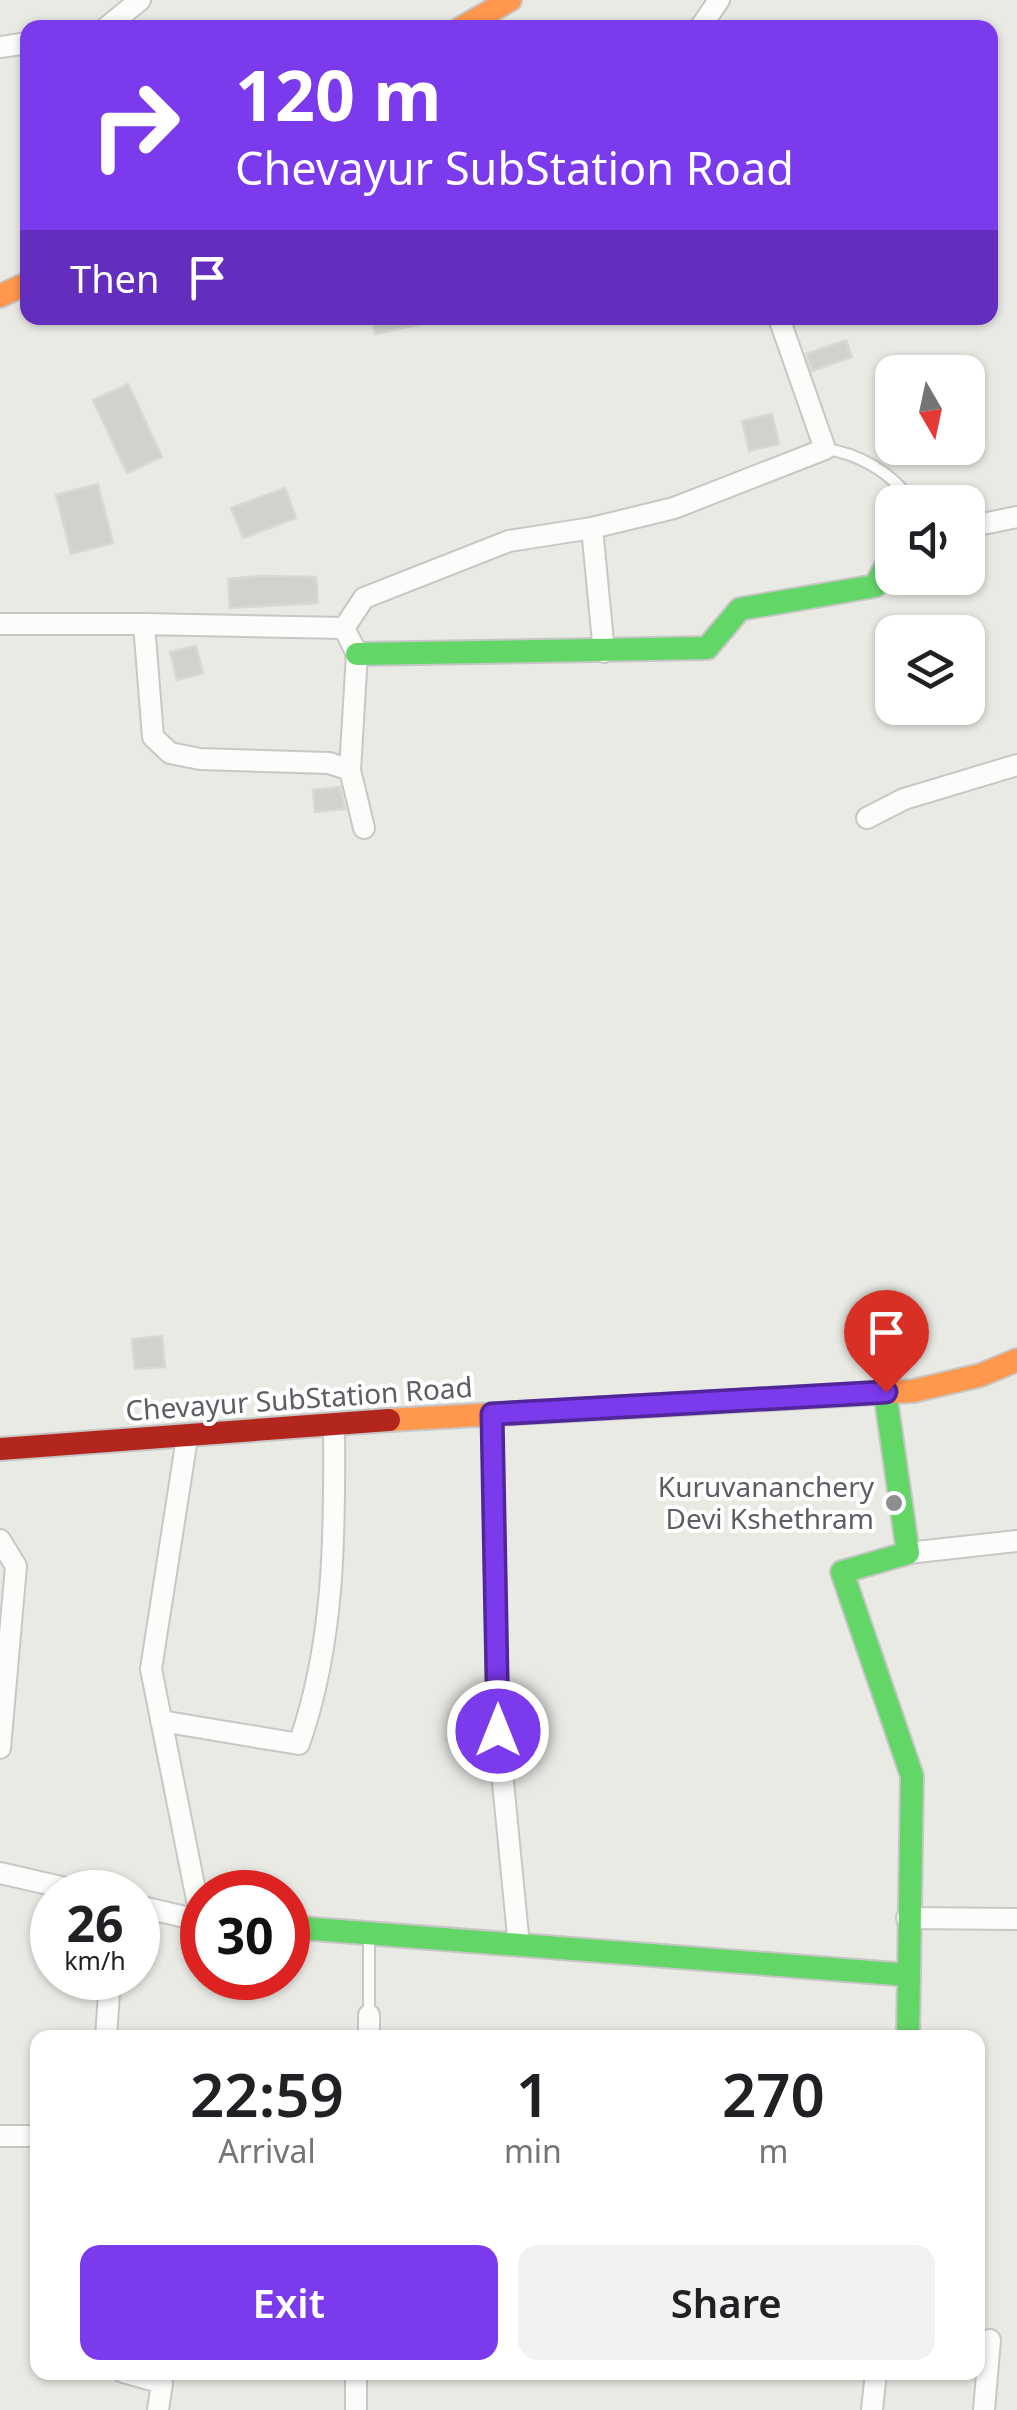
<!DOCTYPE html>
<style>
:root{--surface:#fff;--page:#f2f2f2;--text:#202124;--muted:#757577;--accent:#7c3aed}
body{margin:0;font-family:"Noto Sans",sans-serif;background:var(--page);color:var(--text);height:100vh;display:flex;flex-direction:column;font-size:38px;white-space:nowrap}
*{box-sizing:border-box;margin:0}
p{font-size:32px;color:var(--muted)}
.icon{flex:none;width:55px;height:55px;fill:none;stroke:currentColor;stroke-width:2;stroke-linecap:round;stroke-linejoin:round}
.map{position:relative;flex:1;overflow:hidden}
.sheet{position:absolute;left:30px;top:2030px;width:955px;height:350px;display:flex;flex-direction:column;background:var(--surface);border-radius:20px;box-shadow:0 2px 8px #0004}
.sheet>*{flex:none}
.top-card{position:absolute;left:20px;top:20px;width:978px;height:305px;border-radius:20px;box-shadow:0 2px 8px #0004;background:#7c3aed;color:#fff;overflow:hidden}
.needle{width:65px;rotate:171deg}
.fabs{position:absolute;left:875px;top:355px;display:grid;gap:20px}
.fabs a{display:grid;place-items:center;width:110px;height:110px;border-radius:20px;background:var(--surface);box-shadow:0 2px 8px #0004;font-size:50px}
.speed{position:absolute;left:30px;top:1870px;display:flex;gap:20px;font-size:50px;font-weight:700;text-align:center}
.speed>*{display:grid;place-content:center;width:130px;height:130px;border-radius:50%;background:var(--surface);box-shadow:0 2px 8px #0004;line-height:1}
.speed small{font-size:25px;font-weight:400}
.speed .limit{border:15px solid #d22;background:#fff;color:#111}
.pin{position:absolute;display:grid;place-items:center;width:85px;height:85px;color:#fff;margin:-102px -42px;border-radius:50% 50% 50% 0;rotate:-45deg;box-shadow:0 0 10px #0007}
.pin .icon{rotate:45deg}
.me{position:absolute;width:110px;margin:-55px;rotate:0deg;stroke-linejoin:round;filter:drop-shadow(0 0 8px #0008)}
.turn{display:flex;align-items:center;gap:35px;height:210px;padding:0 50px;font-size:45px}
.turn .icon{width:130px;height:130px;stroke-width:2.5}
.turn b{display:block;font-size:70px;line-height:85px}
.then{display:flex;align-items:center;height:95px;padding:0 50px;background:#0003;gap:20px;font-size:38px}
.eta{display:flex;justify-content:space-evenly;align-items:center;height:170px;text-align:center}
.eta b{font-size:60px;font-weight:600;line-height:70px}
.action{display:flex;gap:20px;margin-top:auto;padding:20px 50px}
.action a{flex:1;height:115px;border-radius:20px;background:var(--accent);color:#fff;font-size:40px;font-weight:600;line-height:115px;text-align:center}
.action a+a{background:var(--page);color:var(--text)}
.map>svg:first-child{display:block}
.building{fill:#d1d1ce;stroke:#dad8d4;stroke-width:2.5}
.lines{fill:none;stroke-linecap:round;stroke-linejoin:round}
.lane-casing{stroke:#c7c7c7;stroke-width:14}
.street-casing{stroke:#c7c7c7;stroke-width:24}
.fast-casing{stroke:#c6c7c5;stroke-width:26}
.slow-casing{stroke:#c6c7c5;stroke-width:26}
.jam-casing{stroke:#c6c7c5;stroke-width:26}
.lane{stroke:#fcfcfb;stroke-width:10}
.street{stroke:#fcfcfb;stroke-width:20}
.fast{stroke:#63d668;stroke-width:22}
.slow{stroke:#ff974d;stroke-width:22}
.jam{stroke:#b3261e;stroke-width:22}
.route-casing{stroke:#51269a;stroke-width:25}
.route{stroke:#7c3aed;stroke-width:18}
.poi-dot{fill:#8d8f90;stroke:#fff;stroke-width:4}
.labels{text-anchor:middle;stroke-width:8;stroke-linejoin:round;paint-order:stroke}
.street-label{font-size:28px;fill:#5b5e63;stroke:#fff}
.poi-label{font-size:28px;fill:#5b5e63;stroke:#fff;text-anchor:end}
</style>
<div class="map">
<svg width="1017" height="2410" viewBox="0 0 1017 2410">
<rect width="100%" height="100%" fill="#eaeae5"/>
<path class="building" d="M372,318H421L422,324L375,334Z
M846,340L852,357L812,371L806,354Z
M128,384L162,457L127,473L93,400Z
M772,414L779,444L749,451L742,421Z
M98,484L113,543L71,554L56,495Z
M285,488L296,518L243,538L231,508Z
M263,576L316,577L318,603L230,608L228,579Z
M196,646L203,673L177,680L170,652Z
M340,787L345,809L315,812L313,790Z
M162,1336L165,1367L135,1369L132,1339Z"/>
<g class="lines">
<defs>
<path id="lane" d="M825,449C858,453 893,473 912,502
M369,1936V2014"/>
<path id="street" d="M106,28L140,0
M700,28L719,0
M0,47L28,43
M968,527L1017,517
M0,624H144L153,737L170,753L200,759L329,763L350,770L364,828
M144,624L344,628L357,654L350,770
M344,628L364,598L509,541L592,528
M604,652L592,528L674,508L825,449L779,318
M867,818L904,799L1017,765
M492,1414L498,1731L519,1946
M187,1438L151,1669L201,1920
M0,1540L16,1566L0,1748
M908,1553L1017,1541
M161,1721L299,1744C335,1642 335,1532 334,1425
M0,1873L83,1892
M138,1906L202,1921
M907,1918L1017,1919
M106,2038L110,1978
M369,2038V2015
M0,2136H38
M123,2372L162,2383L158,2410
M356,2410V2372
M872,2410L876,2372
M984,2410L990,2340"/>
<path id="fast" d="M357,654L707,648L740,609L875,586L892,555
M885,1392L908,1553L842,1572L912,1776L908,2038
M288,1927L909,1975"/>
<path id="slow" d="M461,28L510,0
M0,296L28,283
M389,1420L913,1391L981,1375L1017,1360"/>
<path id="jam" d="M0,1449L389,1420"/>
</defs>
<use href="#lane" class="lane-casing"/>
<use href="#street" class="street-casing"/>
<use href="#fast" class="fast-casing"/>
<use href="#slow" class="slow-casing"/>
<use href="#jam" class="jam-casing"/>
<use href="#lane" class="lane"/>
<use href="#street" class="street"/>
<use href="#fast" class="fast"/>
<use href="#slow" class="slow"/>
<use href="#jam" class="jam"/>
</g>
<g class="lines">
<defs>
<path id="route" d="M498,1731L492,1414L886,1392"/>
</defs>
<use href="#route" class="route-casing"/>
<use href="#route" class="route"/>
</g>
<circle class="poi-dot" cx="894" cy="1503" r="10"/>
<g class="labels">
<g class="street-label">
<text transform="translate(299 1399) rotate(-4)" y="10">Chevayur SubStation Road</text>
</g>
<g class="poi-label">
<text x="874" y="1497">Kuruvananchery<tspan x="874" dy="32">Devi Kshethram</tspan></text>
</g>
</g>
</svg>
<div class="fabs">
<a><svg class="needle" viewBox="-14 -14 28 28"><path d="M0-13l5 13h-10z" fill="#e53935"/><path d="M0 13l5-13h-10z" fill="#757577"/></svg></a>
<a><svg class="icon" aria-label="sound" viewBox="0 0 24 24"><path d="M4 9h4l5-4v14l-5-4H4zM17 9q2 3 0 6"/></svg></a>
<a><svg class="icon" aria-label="layers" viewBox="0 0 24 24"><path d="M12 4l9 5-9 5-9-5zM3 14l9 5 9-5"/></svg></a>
</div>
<div class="speed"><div>26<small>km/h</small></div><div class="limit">30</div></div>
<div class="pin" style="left:886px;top:1392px;background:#d93025"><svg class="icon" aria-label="arrive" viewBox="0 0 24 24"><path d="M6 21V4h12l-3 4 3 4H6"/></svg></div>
<svg class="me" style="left:498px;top:1731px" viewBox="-20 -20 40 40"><circle r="17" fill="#7c3aed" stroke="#fff" stroke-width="3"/><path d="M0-11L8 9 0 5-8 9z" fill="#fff"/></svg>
<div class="top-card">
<div class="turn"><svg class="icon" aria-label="right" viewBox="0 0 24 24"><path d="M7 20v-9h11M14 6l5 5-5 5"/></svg><div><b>120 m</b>Chevayur SubStation Road</div></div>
<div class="then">Then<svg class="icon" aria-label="arrive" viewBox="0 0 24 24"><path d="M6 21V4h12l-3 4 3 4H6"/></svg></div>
</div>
<section class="sheet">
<div class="eta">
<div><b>22:59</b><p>Arrival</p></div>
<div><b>1</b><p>min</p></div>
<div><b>270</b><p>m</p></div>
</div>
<div class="action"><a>Exit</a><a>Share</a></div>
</section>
</div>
